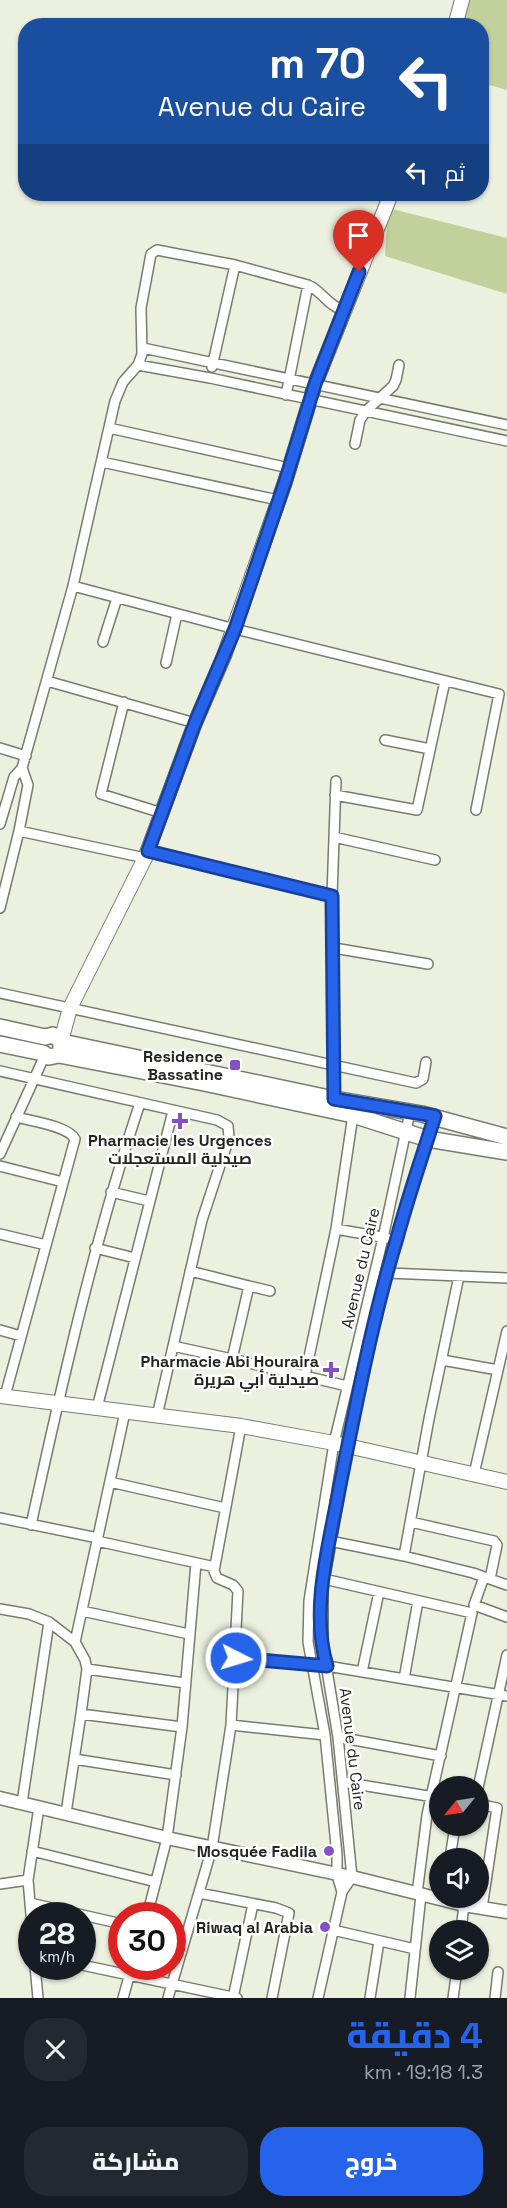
<!DOCTYPE html>
<html lang="ar">
<meta charset="utf-8">
<style>
:root{--surface:#171b24;--page:#242831;--text:#f1f3f6;--muted:#9ea1a6;--accent:#2563eb}
body{margin:0;font-family:"Space Grotesk",Cairo,sans-serif;background:var(--page);color:var(--text);direction:rtl;height:100vh;display:flex;flex-direction:column;font-size:22px;white-space:nowrap}
*{box-sizing:border-box;margin:0}
p{font-size:20px;color:var(--muted)}
.icon{flex:none;width:33px;height:33px;fill:none;stroke:currentColor;stroke-width:2;stroke-linecap:round;stroke-linejoin:round}
.map{position:relative;height:1998px;overflow:hidden;direction:ltr}
.panel{display:flex;flex-direction:column;background:var(--surface);flex:1}
.panel>*{flex:none}
.guide{position:absolute;left:18px;top:18px;width:471px;height:183px;border-radius:24px;box-shadow:0 2px 4px #0004;direction:rtl;background:#1a4fa0;color:#fff;overflow:hidden}
.needle{width:39px;rotate:240deg}
.controls{position:absolute;left:429px;top:1776px;display:grid;gap:12px}
.controls a{display:grid;place-items:center;width:60px;height:60px;border-radius:50%;background:var(--surface);box-shadow:0 2px 4px #0004;font-size:30px}
.speed{position:absolute;left:18px;top:1902px;display:flex;gap:12px;font-size:30px;font-weight:700;text-align:center}
.speed>*{display:grid;place-content:center;width:78px;height:78px;border-radius:50%;background:var(--surface);box-shadow:0 2px 4px #0004;line-height:1}
.speed small{font-size:15px;font-weight:400}
.speed .limit{border:9px solid #d22;background:#fff;color:#111}
.pin{position:absolute;display:grid;place-items:center;width:51px;height:51px;color:#fff;margin:-62px -26px;border-radius:50% 50% 50% 0;rotate:-45deg;box-shadow:0 0 6px #0007}
.pin .icon{rotate:45deg}
.me{position:absolute;width:66px;margin:-33px;rotate:95deg;stroke-linejoin:round;filter:drop-shadow(0 0 4px #0008)}
.turn{display:flex;align-items:center;gap:21px;height:126px;padding:0 24px;font-size:27px}
.turn .icon{width:78px;height:78px;stroke-width:2.5}
.turn b{display:block;font-size:42px;line-height:51px}
.then{display:flex;align-items:center;height:57px;padding:0 24px;background:#0003;gap:12px;font-size:22px}
.round{display:grid;place-items:center;flex:none;width:63px;height:63px;border-radius:24px;background:var(--page)}
.overview{display:flex;align-items:center;justify-content:space-between;height:102px;padding:0 24px}
h1{font-size:36px;font-weight:800;line-height:45px;color:var(--accent)}
.cta{display:flex;gap:12px;margin-top:auto;padding:12px 24px}
.cta a{flex:1;height:69px;border-radius:24px;background:var(--accent);color:#fff;font-size:24px;font-weight:800;line-height:69px;text-align:center}
.cta a+a{background:var(--page);color:var(--text)}
.map>svg:first-child{display:block}
.green{fill:#c2d09c}
.lines{fill:none;stroke-linecap:round;stroke-linejoin:round}
.minor-casing{stroke:#787c6d;stroke-width:12}
.tertiary-casing{stroke:#787c6d;stroke-width:15}
.secondary-casing{stroke:#787c6d;stroke-width:16}
.primary-casing{stroke:#787c6d;stroke-width:18}
.minor{stroke:#fff;stroke-width:9}
.tertiary{stroke:#fff;stroke-width:12}
.secondary{stroke:#fff;stroke-width:14}
.primary{stroke:#fff;stroke-width:15}
.route-casing{stroke:#184099;stroke-width:15}
.route{stroke:#2563eb;stroke-width:10}
.poi-dot{fill:#8450c7;stroke:#fff;stroke-width:2}
.labels{text-anchor:middle;stroke-width:5;stroke-linejoin:round;paint-order:stroke}
.poi-label{font-size:16px;font-weight:bold;fill:#23251f;stroke:#fff;text-anchor:end}
.street-label{font-size:16px;fill:#23251f;stroke:#fff}
</style>
<div class="map">
<svg width="507" height="1998" viewBox="0 0 507 1998">
<rect width="100%" height="100%" fill="#ebf0df"/>
<path class="green" d="M467,0H507V90L482,83V26H459Z
M388,208L507,238V294L385,256Z"/>
<g class="lines">
<defs>
<path id="minor" d="M143,348L507,425
M138,365L210,378L507,441
M212,367L235,265
M286,395L308,285
M109,428L289,468
M355,444L360,420L366,411L393,386L396,380L399,365
M102,462L278,500
M73,586L235,629L499,694L476,810
M103,642L117,598
M166,663L177,614
M47,681L195,723
M124,702L101,794L162,813
M385,740L430,749
M0,748L26,756
M335,795L417,810L445,681
M0,824L14,777L22,768L73,586L115,401L123,382L138,365L142,354L141,308L151,254L157,250L235,265L308,285C322,291 328,306 343,310
M19,831L145,858
M334,837L435,860
M148,851L332,896L334,1099
M332,896L336,781
M0,908L19,831L28,785L22,768
M334,948L428,964
M0,993L416,1083L423,1079L426,1062
M0,1071L217,1120L228,1126L229,1138L202,1220L157,1416
M0,1154L45,1055
M0,1166L63,1182
M111,1192L149,1201
M336,1229L387,1238
M0,1234L46,1245
M95,1248L135,1258
M388,1273L507,1278
M459,1276L429,1419L404,1556L473,1573L507,1585
M249,1286L270,1291
M0,1330L21,1336
M173,1346L232,1359L249,1286L190,1271
M232,1359L347,1386
M442,1360L498,1370
M305,1376L336,1229L353,1115
M5,1396L75,1139C68,1126 31,1121 16,1117
M97,1408L173,1111
M474,1474L507,1331
M110,1482L225,1508
M0,1518L98,1538
M411,1522L494,1541L497,1545L490,1579
M31,1525C62,1383 94,1241 140,1103
M97,1541L215,1567
M330,1541L404,1556
M484,1577L474,1605L507,1617
M324,1579L472,1613L427,1815L417,1894
M0,1609L29,1614L49,1622L75,1642L85,1660L87,1669L81,1714L66,1813
M82,1611L189,1634
M75,1642L125,1412
M236,1658L327,1666L507,1696
M87,1669L185,1683
M362,1672L379,1592
M404,1679L418,1601
M81,1714L182,1727
M231,1725L325,1735
M338,1737L441,1756
M74,1759L176,1775
M343,1782L440,1798
M478,1788L507,1655
M22,1803L49,1622
M478,1804L497,1808L482,1908
M32,1851L156,1882
M450,1858L455,1826
M0,1884L28,1880
M342,1892L337,1875V1855L325,1735L308,1642L309,1601L334,1443L383,1238L410,1112
M199,1893L276,1908L289,1913L272,1998
M30,1903L122,1924
M147,1916L167,1838L182,1727L196,1563
M32,1926L28,1880L39,1807
M333,1930L415,1949
M461,1930L464,1905
M82,1965L237,1998
M35,1966L38,1998
M123,1998L132,1966
M168,1998L212,1848L231,1725L238,1591L233,1585L217,1578L214,1571L241,1426
M233,1998L253,1904
M318,1998L342,1892L352,1877L338,1737L323,1646V1588L348,1447L375,1320L396,1239L435,1116
M370,1998L379,1941
M410,1998L421,1895
M453,1998L457,1970
M495,1998L498,1972"/>
<path id="tertiary" d="M0,1798L167,1838L352,1877L464,1905L507,1912"/>
<path id="secondary" d="M455,26L462,0
M61,1041L70,1008L145,858L195,723L224,656L285,482L315,384L391,194
M0,1396L241,1426L334,1443L507,1482"/>
<path id="primary" d="M0,1027L45,1037L53,1035L61,1041V1051
M62,1042L334,1099L422,1114L507,1137
M0,1044L43,1053L49,1057L59,1055L204,1083L353,1115L428,1139L507,1152"/>
</defs>
<use href="#minor" class="minor-casing"/>
<use href="#tertiary" class="tertiary-casing"/>
<use href="#secondary" class="secondary-casing"/>
<use href="#primary" class="primary-casing"/>
<use href="#minor" class="minor"/>
<use href="#tertiary" class="tertiary"/>
<use href="#secondary" class="secondary"/>
<use href="#primary" class="primary"/>
</g>
<g class="lines">
<defs>
<path id="route" d="M236,1658L327,1666C310,1610 329,1546 339,1490C356,1406 372,1320 397,1238C408,1197 422,1157 435,1116L334,1099L332,896L148,851L195,723L235,629L285,482L315,384L359,272"/>
</defs>
<use href="#route" class="route-casing"/>
<use href="#route" class="route"/>
</g>
<g class="poi-dot">
<rect x="229" y="1059" width="12" height="12" rx="3"/>
<path d="M177 1112h6v6h6v6h-6v6h-6v-6h-6v-6h6z"/>
<path d="M328 1361h6v6h6v6h-6v6h-6v-6h-6v-6h6z"/>
<circle cx="329" cy="1851" r="6"/>
<circle cx="325" cy="1927" r="6"/>
</g>
<g class="labels">
<g class="poi-label">
<text x="223" y="1062">Residence<tspan x="223" dy="18">Bassatine</tspan></text>
<text x="180" y="1146" text-anchor="middle">Pharmacie les Urgences<tspan x="180" dy="18">صيدلية المستعجلات</tspan></text>
<text x="319" y="1367">Pharmacie Abi Houraira<tspan x="319" dy="18">صيدلية أبي هريرة</tspan></text>
<text x="317" y="1857">Mosquée Fadila</text>
<text x="313" y="1933">Riwaq al Arabia</text>
</g>
<g class="street-label">
<text transform="translate(360 1268) rotate(-77)" y="6">Avenue du Caire</text>
<text transform="translate(353 1749) rotate(83)" y="6">Avenue du Caire</text>
</g>
</g>
</svg>
<div class="controls">
<a><svg class="needle" viewBox="-14 -14 28 28"><path d="M0-13l5 13h-10z" fill="#e53935"/><path d="M0 13l5-13h-10z" fill="#9ea1a6"/></svg></a>
<a><svg class="icon" aria-label="sound" viewBox="0 0 24 24"><path d="M4 9h4l5-4v14l-5-4H4zM17 9q2 3 0 6"/></svg></a>
<a><svg class="icon" aria-label="layers" viewBox="0 0 24 24"><path d="M12 4l9 5-9 5-9-5zM3 14l9 5 9-5"/></svg></a>
</div>
<div class="speed"><div>28<small>km/h</small></div><div class="limit">30</div></div>
<div class="pin" style="left:359px;top:272px;background:#d93025"><svg class="icon" aria-label="arrive" viewBox="0 0 24 24"><path d="M6 21V4h12l-3 4 3 4H6"/></svg></div>
<svg class="me" style="left:236px;top:1658px" viewBox="-20 -20 40 40"><circle r="17" fill="#2563eb" stroke="#fff" stroke-width="3"/><path d="M0-11L8 9 0 5-8 9z" fill="#fff"/></svg>
<div class="guide">
<div class="turn"><svg class="icon" aria-label="left" viewBox="0 0 24 24"><path d="M17 20v-9H6M10 6l-5 5 5 5"/></svg><div><b>70 m</b>Avenue du Caire</div></div>
<div class="then">ثم<svg class="icon" aria-label="left" viewBox="0 0 24 24"><path d="M17 20v-9H6M10 6l-5 5 5 5"/></svg></div>
</div>
</div>
<section class="panel">
<div class="overview"><div><h1>4 دقيقة</h1><p>1.3 km · 19:18</p></div><a class="round"><svg class="icon" aria-label="close" viewBox="0 0 24 24"><path d="M6 6l12 12M18 6L6 18"/></svg></a></div>
<div class="cta"><a>خروج</a><a>مشاركة</a></div>
</section>
